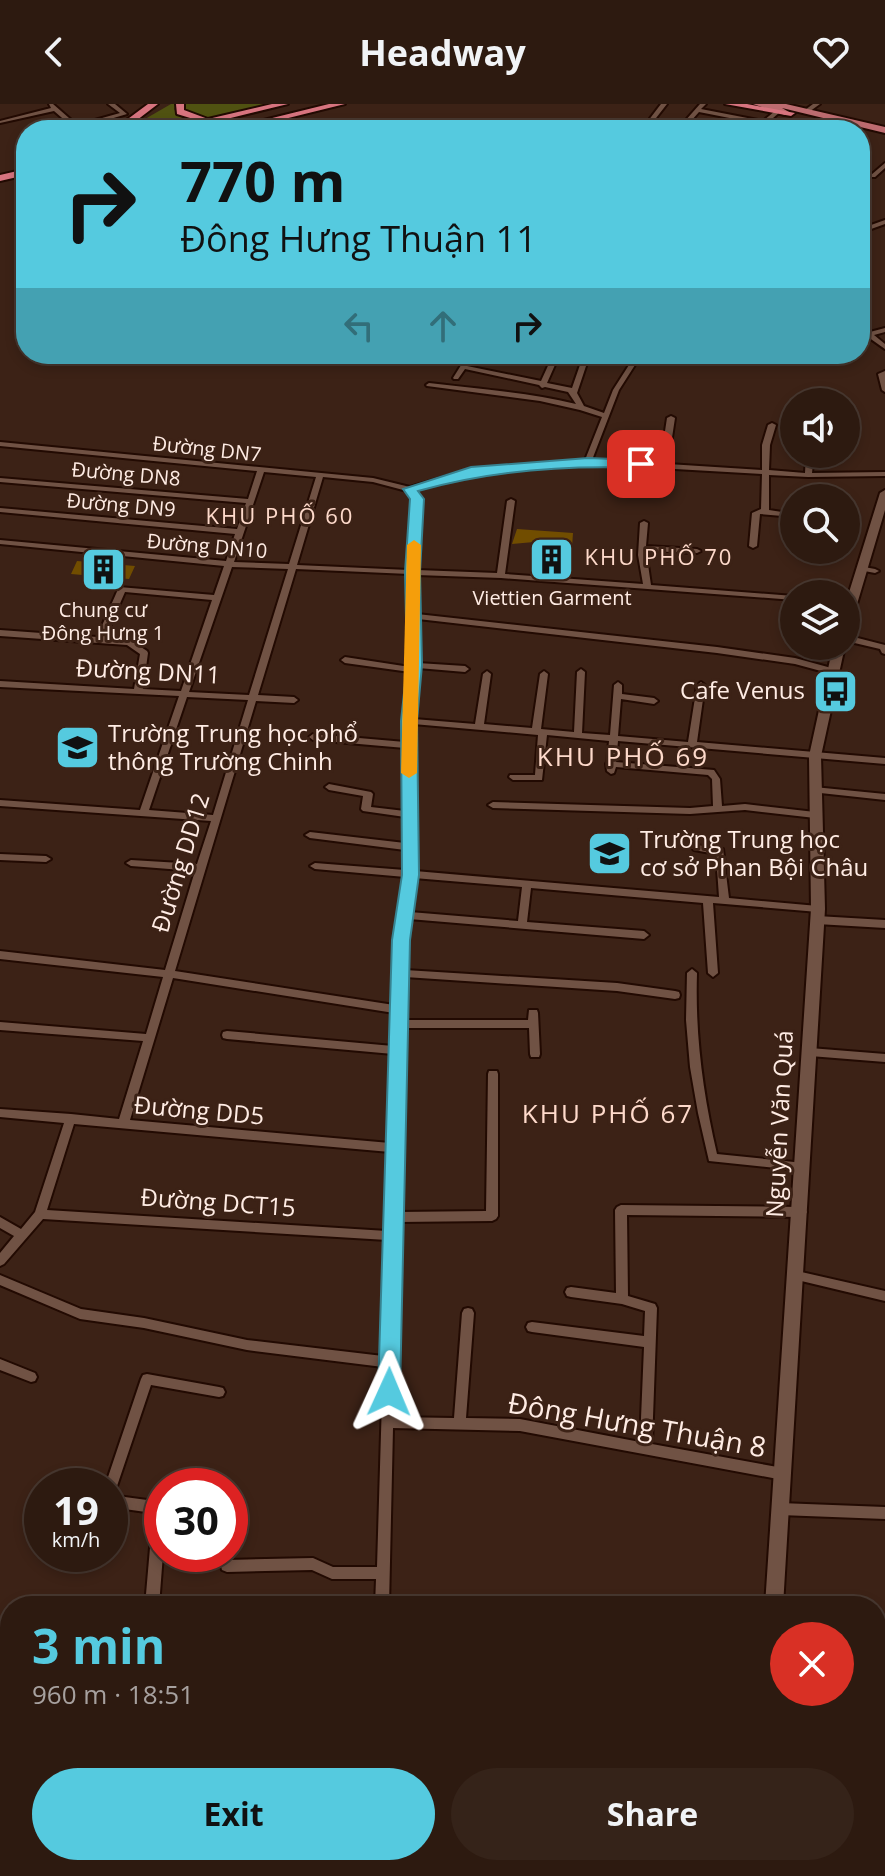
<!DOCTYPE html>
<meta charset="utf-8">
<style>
:root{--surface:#2d1a10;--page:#352319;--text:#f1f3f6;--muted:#a7a19f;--line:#483830;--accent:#55cadf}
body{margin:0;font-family:"Open Sans",sans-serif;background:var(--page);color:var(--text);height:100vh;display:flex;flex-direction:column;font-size:30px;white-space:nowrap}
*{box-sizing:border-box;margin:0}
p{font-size:26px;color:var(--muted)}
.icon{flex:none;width:44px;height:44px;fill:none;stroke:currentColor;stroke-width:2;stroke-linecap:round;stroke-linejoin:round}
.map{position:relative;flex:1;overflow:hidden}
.side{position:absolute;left:0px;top:1492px;width:886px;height:280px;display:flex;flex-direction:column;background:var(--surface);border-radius:32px 32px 0 0;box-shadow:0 4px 12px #0003,0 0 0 2px var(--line)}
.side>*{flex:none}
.hud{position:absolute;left:16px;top:16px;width:854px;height:244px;border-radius:32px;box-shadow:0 4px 12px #0003,0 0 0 2px var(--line);background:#55cadf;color:#111;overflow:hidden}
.controls{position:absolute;left:780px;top:284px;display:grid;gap:16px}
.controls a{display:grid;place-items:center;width:80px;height:80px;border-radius:50%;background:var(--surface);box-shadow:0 4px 12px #0003,0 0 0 2px var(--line);font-size:40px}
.speed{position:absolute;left:24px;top:1364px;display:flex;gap:16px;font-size:40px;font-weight:700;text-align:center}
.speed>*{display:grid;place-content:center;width:104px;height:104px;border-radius:50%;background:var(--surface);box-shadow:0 4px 12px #0003,0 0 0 2px var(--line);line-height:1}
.speed small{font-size:20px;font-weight:400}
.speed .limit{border:12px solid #d22;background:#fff;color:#111}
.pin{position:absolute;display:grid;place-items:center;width:68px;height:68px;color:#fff;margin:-34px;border-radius:16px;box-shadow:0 4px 12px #0006}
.me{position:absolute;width:88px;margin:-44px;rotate:1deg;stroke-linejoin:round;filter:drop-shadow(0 0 6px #0008)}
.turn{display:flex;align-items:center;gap:28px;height:168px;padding:0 32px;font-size:36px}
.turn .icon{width:104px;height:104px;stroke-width:2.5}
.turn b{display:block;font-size:56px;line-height:68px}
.lanes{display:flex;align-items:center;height:76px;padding:0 32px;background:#0003;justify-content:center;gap:40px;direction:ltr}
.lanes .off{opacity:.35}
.round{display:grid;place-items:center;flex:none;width:84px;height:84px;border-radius:42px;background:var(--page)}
.headline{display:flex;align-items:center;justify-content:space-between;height:136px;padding:0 32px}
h1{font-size:48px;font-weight:700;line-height:60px;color:var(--accent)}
.primary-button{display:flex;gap:16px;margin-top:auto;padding:16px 32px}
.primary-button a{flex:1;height:92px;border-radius:48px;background:var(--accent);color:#111;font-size:32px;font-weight:700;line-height:92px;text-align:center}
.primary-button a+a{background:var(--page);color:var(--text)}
header{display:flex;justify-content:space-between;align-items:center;height:104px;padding:0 32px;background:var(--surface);font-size:36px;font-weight:700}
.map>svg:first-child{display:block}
.green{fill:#505211}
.building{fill:#714d00}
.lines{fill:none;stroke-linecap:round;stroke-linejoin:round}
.minor-casing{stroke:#220a02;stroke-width:4}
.secondary-casing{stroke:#220a02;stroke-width:4}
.primary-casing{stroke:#220a02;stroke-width:4}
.trunk-casing{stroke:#220a02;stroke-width:4}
.minor{fill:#705244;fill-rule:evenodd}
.secondary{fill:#705244;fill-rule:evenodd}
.primary{fill:#bd6c70;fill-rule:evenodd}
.trunk{fill:#d7747f;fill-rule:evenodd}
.route{fill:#55cadf;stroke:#378391;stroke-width:2}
.slow{fill:#f59e0b}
.labels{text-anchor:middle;stroke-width:6;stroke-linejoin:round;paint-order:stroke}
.far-street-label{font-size:20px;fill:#ffece4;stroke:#3c2216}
.far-poi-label{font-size:20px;fill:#ffece4;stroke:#3c2216}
.far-neighbourhood-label{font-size:22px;letter-spacing:2px;fill:#fedacb;stroke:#3c2216}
.street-label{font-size:24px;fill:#ffece4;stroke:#3c2216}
.poi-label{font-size:24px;fill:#ffece4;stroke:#3c2216;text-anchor:start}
.neighbourhood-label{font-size:26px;letter-spacing:2px;fill:#fedacb;stroke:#3c2216}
.near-street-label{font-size:28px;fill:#ffece4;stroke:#3c2216}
</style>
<header><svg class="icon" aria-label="back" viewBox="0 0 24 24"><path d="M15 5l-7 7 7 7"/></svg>Headway<svg class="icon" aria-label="heart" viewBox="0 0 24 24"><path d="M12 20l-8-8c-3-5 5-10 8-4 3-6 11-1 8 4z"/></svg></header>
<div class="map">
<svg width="885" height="1772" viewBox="0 0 885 1772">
<rect width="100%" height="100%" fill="#3c2216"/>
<path class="green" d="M171,0H177L174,5L181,13L200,18L164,26H126Z
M185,0H280L210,14L183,6Z"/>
<path class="building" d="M517,425L573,429L570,472L531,469L534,438L512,440Z
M77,457L135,462L129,475L71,470Z"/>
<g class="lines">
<defs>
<path id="minor" d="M49,0H53L77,21L120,9L108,0H115L127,10L80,24L82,26H76L54,7L0,19V17L51,4Z
M661,0H667L649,23H645V21Z
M700,0H706L701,5L763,17L775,7L780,8L759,26H753L760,20L699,8L683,26H677Z
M813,0H820L809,8H805V6Z
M820,18L825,19L813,26H806Z
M727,20L746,25L747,26L728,24L724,26H717Z
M885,59V64L875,73H871V71Z
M885,116V120L860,129V125Z
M860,222L870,228L885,224V228L874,231L885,240V245L868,233L860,235V231L864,230L860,227Z
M468,250H474L467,262L541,277L552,253L547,252L546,250L587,255L588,256L577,289L584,302L604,309L613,286L636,250H642L619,286L592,356L660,360L667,314L671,312L675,314L668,360L762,366V341L768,321L772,319L776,321L770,341L769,366L805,369L806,350H814L812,369L885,368V372L808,373L769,371V406L782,408L786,410L782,412L760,410L757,442L753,444L749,442L752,409L761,405L762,370L588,360L472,369L414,386L421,395L417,466L497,469L507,397L511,395L515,397L505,470L643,480L638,451L640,419L644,417L648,419L646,442L697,445L701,447L697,449L646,447L651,481L794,492V496L501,474L417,471V510L717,543L795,554L835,565L836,567L832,570L795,560L717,549L418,515V559L465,562L469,565L465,568L418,564L414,615L475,620L483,570L487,567L491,570L484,620L532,624L540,570L544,567L548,570L541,625L574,628L577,568L581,565L585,568L582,629L610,631L614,581L618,578L622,581V590L654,594L658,597L654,600L621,595L618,632L688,638L697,581L701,578L705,581L697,638L885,654V660L618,637L616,658L714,666L720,675L722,702L745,700L815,708L820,711L815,714L745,706L690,710L493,704L488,701L493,698L690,704L713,702L712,675L708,671L616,663L614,669L611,670L607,667L606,660L607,658L609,637L547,631L542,676H513L509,673L510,671H535L538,631L413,620L415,767L719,793L716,750L694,746L692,744L694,742L697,741L723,745L729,794L818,802L823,805L818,808L713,799L718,869L713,873L708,869L703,799L531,784L527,818L644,827L649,831L644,835L409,815L406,836L405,866L617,879L675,887L679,888L680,891L679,894L675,895L617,887L405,873L404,916H528L529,906H537L538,909L540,950L539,953H531L530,950L529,924H404L399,1108L486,1107L488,970L489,967H497L498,970V1112L496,1115L492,1117L399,1118L393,1313L454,1314L462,1209L464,1205L468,1204L472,1205L474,1209L466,1314L520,1315L640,1338L644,1243L532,1228L528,1227L526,1223L528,1219L532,1218L644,1232L645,1207L622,1200L571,1193L567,1192L565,1188L567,1184L571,1183L616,1189L615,1106L617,1103L621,1101L801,1103L805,1105L807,1108L805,1111L801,1113L627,1111L628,1192L655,1200L657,1204L652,1340L783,1364L787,1366L789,1370L787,1374L783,1376L520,1327L393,1324L389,1502H375L376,1475H332L312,1466L227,1468L222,1466L221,1462L222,1458L227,1456L313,1454L333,1463H377L383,1263L247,1246L144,1224L80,1215L0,1181V1171L81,1205L144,1214L247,1236L383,1252L387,1136L43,1115L4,1160L0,1162V1149L14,1132L0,1124V1113L21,1125L35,1108L64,1019L0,1013V1005L71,1010L119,1015L143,937L0,926V918L146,930L163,873L0,855V847L165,866L195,767L131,762L126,759L131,756L197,760L211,717L0,702V696L140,706L179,592L0,583V577L134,585L140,550L127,541L0,532V526L97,533L119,483L214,491L224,462L0,440V436L226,457L235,430L0,408V404L237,425L246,399L0,378V374L248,395L257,367L0,342V338L373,374L410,383L471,365L585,356L602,313L580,306L540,297L427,282L426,281L429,279C478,285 528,288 576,300L568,288L545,283L542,284L539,281L465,265L458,275H454L453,274ZM558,254L581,258L572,284L547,279ZM264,368L316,373L289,460L234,458ZM323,373L373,378L407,387L413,395L409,466L297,461ZM232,463L288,465L249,591L189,588ZM296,465L409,470L410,563L345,553L341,556L345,559L410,568L405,617V638L313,630L309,633L313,636L405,644V707L371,703L373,690L371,688L329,680L325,683L329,686L363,692L361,705L363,707L405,713V739L310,728L305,731L310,734L405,746V766L315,759L310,762L315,765L405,773L400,808L398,811L399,813L396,836L394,901L175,867L256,597L294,599L298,596L294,593L258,591ZM125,488L212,496L181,587L143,585L148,549L147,547L132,537L105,534ZM187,593L248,596L213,711L149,706ZM414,774L522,783L518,817L410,808ZM173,874L394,909L393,942L227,927L223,928L222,931L223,934L227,935L393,950L390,1039L130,1016ZM74,1020L390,1048L387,1127L47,1106Z
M885,267V288L882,286L878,270Z
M859,462L875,465L879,467L875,469L859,466Z
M788,514L794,515V521L785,519V515Z
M846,531L885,541V550L882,549L880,545L846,537Z
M814,683L885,690V696L811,688L810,686L811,684Z
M0,750L46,752L51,755L46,758L0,756Z
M817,812L885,816V824L817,820L812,816Z
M692,865L697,869C695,931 703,990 717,1050L804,1059L808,1060L809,1063L808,1066L804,1067L709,1057L698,1009L690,963L686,916L687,869Z
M810,944L885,950V958L810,952L806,951L805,948L806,945Z
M797,1167L885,1187V1197L793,1175L791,1172L793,1169Z
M0,1255L35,1269L37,1273L35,1277L31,1278L0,1266Z
M147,1270L219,1283L223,1284L225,1288L223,1292L219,1293L151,1281L116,1385L114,1389L110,1391V1382H105L141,1275L143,1271Z
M110,1391L162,1398L163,1450L159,1502H145L153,1409L110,1403Z
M780,1399L885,1403V1415L780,1411L776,1409L774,1405L776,1401Z
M230,1400L245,1403L247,1407L245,1411L241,1413L230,1412Z
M876,1602L885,1603V1617L876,1616Z
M0,1679H10V1693H0Z
M876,1686L885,1687V1701L876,1700Z
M367,1762H381V1772H367Z"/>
<path id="secondary" d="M885,386V406L852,517L846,521V498L880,389Z
M833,542H845L821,652L825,805L783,1502H765L811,805L809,652Z
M746,1762H766L765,1772H745Z"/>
<path id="primary" d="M753,0H786L885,23V29L782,4L789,8L785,11Z"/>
<path id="trunk" d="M148,0H158L124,26H113Z
M176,0H184V6L208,15L272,0H288L182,26H165L200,17L177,10Z
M329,0H345L240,26H223Z
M725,0H747L795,9L791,12Z
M26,65V71L0,77V71Z"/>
</defs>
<use href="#minor" class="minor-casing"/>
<use href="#secondary" class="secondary-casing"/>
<use href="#primary" class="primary-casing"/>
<use href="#trunk" class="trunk-casing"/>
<use href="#minor" class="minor"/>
<use href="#secondary" class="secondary"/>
<use href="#primary" class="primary"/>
<use href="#trunk" class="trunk"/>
</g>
<path class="route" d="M588,354L641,356L648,360L641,364C566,361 491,366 418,387L424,395L420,468L422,561L417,617L419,771L410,836L400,1288L396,1295L389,1298L381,1295L378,1288L392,836L402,771L401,617L407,561L405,468L410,395L403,385L471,363Z"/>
<path class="slow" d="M414,436L421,441L417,669L409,674L401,669L407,441Z"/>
<defs>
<symbol id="building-square" viewBox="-11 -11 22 22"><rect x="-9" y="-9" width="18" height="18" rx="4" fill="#55cadf" stroke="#3c2216"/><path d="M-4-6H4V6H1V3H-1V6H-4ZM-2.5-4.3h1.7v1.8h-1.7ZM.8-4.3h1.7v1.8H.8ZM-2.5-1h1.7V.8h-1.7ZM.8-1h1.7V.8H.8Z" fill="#111"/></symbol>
<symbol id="bus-square" viewBox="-11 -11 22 22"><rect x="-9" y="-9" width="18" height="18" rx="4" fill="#55cadf" stroke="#3c2216"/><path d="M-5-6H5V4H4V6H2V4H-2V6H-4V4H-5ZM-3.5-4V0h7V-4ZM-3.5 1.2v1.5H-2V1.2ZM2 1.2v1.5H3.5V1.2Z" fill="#111"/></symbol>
<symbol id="school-square" viewBox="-11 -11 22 22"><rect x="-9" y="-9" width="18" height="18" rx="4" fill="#55cadf" stroke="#3c2216"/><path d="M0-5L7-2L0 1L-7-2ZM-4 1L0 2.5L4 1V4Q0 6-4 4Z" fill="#111"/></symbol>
</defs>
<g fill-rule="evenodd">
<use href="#building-square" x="526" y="430" width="51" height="51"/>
<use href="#building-square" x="78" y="440" width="51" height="51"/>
<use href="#bus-square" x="810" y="562" width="51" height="51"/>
<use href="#school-square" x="52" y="618" width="51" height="51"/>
<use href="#school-square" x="584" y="724" width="51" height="51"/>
</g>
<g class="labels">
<g class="far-street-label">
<text transform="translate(207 345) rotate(6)" y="7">Đường DN7</text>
<text transform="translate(126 370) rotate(5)" y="7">Đường DN8</text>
<text transform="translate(121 401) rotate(5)" y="7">Đường DN9</text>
<text transform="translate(207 442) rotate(5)" y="7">Đường DN10</text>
</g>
<g class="far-poi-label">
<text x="552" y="501">Viettien Garment</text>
<text x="103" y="513">Chung cư<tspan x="103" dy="23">Đông Hưng 1</tspan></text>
</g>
<g class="far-neighbourhood-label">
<text x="280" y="420">KHU PHỐ 60</text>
<text x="659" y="461">KHU PHỐ 70</text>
</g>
<g class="street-label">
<text transform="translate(148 568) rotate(3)" y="8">Đường DN11</text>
<text transform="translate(181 759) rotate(-73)" y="8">Đường DD12</text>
<text transform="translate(199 1007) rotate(5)" y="8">Đường DD5</text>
<text transform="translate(780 1020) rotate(-87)" y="8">Nguyễn Văn Quá</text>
<text transform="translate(218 1099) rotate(4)" y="8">Đường DCT15</text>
</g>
<g class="poi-label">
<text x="805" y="595" text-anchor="end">Cafe Venus</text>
<text x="108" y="638">Trường Trung học phổ<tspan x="108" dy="28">thông Trường Chinh</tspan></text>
<text x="640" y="744">Trường Trung học<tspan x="640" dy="28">cơ sở Phan Bội Châu</tspan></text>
</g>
<g class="neighbourhood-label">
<text x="623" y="662">KHU PHỐ 69</text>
<text x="608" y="1019">KHU PHỐ 67</text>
</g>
<g class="near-street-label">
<text transform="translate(637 1321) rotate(10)" y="10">Đông Hưng Thuận 8</text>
</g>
</g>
</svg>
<div class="controls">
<a><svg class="icon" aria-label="sound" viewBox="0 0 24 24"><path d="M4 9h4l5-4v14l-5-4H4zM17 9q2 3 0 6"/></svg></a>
<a><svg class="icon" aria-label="search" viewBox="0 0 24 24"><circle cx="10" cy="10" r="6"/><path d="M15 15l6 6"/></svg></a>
<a><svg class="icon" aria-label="layers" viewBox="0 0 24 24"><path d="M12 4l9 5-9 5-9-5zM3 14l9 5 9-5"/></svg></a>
</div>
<div class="speed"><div>19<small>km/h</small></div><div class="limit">30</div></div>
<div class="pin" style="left:641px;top:360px;background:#d93025"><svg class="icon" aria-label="arrive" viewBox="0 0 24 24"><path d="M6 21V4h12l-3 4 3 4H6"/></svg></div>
<svg class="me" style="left:389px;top:1288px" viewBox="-20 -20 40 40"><path d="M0-17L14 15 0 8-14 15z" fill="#55cadf" stroke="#fff" stroke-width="4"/></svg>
<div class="hud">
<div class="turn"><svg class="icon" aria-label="right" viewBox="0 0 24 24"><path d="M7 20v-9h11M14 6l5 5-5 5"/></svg><div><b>770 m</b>Đông Hưng Thuận 11</div></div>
<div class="lanes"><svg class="icon off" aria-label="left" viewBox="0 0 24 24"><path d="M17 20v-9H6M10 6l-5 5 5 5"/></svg><svg class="icon off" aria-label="ahead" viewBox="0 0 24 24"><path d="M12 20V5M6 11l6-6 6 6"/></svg><svg class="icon" aria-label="right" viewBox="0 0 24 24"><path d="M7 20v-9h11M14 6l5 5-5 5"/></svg></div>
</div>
<section class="side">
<div class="headline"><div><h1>3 min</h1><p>960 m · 18:51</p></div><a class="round" style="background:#d93025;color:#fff"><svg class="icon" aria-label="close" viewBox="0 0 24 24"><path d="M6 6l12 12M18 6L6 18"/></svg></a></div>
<div class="primary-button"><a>Exit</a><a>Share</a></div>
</section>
</div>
